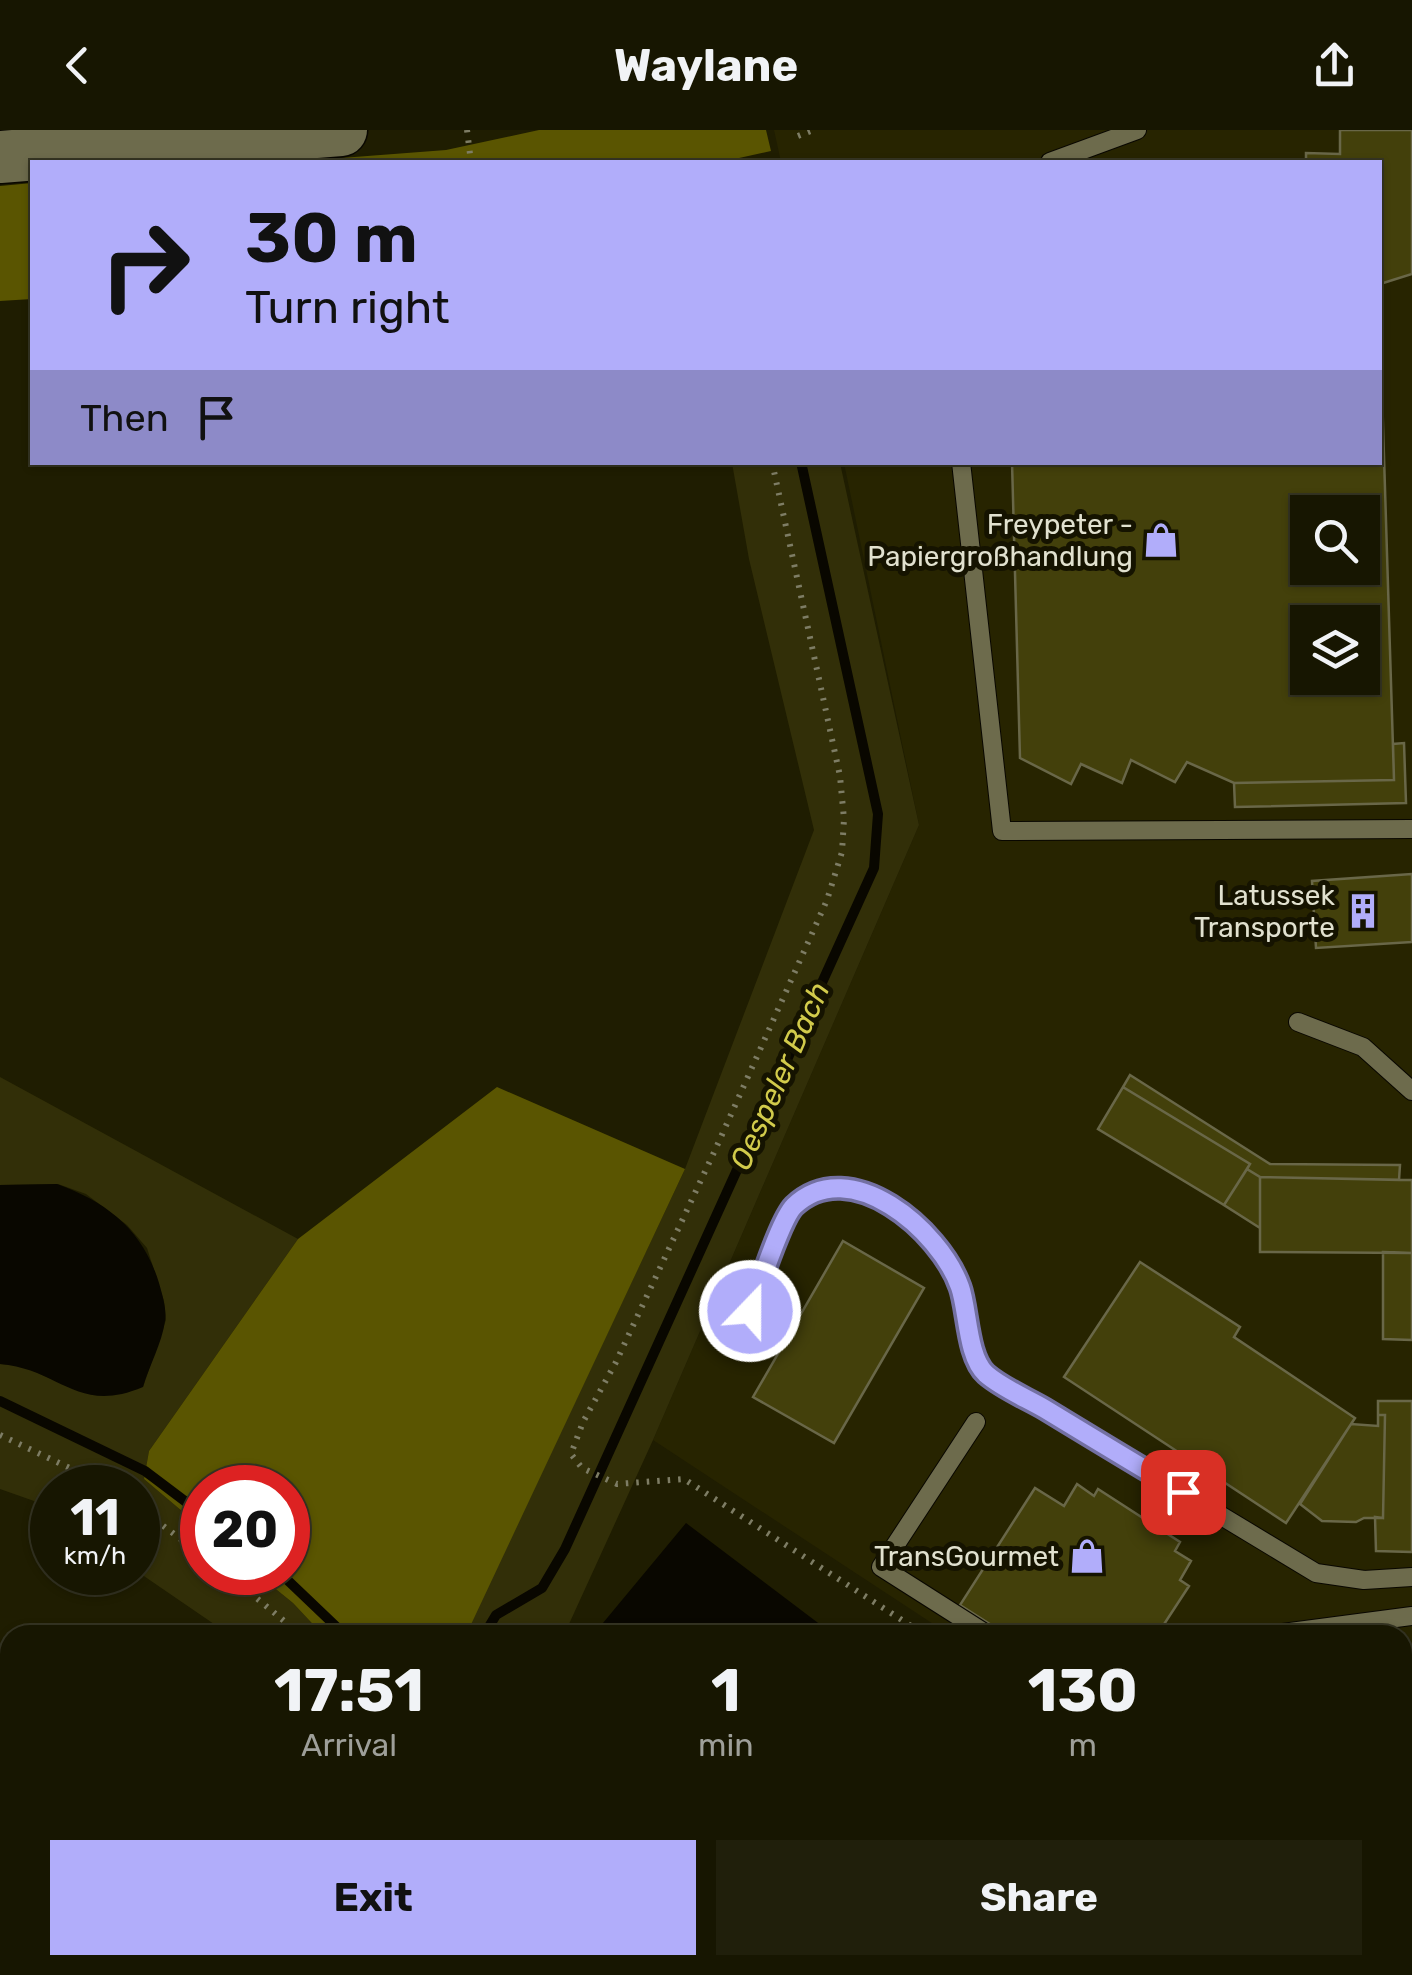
<!DOCTYPE html>
<meta charset="utf-8">
<style>
:root{--surface:#171601;--page:#201f0b;--text:#f1f3f6;--muted:#9e9f99;--line:#363523;--accent:#b1adfa}
body{margin:0;font-family:Rubik,sans-serif;background:var(--page);color:var(--text);height:100vh;display:flex;flex-direction:column;font-size:38px;white-space:nowrap}
*{box-sizing:border-box;margin:0}
p{font-size:32px;color:var(--muted)}
.icon{flex:none;width:55px;height:55px;fill:none;stroke:currentColor;stroke-width:2;stroke-linecap:round;stroke-linejoin:round}
.map{position:relative;flex:1;overflow:hidden}
.side{position:absolute;left:0px;top:1495px;width:1412px;height:350px;display:flex;flex-direction:column;background:var(--surface);border-radius:30px 30px 0 0;box-shadow:0 2px 8px #0004,0 0 0 2px var(--line)}
.side>*{flex:none}
.guide{position:absolute;left:30px;top:30px;width:1352px;height:305px;border-radius:0px;box-shadow:0 2px 8px #0004,0 0 0 2px var(--line);background:#b1adfa;color:#111;overflow:hidden}
.tools{position:absolute;left:1290px;top:365px;display:grid;gap:20px}
.tools a{display:grid;place-items:center;width:90px;height:90px;border-radius:0px;background:var(--surface);box-shadow:0 2px 8px #0004,0 0 0 2px var(--line);font-size:50px}
.speed{position:absolute;left:30px;top:1335px;display:flex;gap:20px;font-size:50px;font-weight:700;text-align:center}
.speed>*{display:grid;place-content:center;width:130px;height:130px;border-radius:50%;background:var(--surface);box-shadow:0 2px 8px #0004,0 0 0 2px var(--line);line-height:1}
.speed small{font-size:25px;font-weight:400}
.speed .limit{border:15px solid #d22;background:#fff;color:#111}
.pin{position:absolute;display:grid;place-items:center;width:85px;height:85px;color:#fff;margin:-42px;border-radius:20px;box-shadow:0 5px 15px #0006}
.me{position:absolute;width:110px;margin:-55px;rotate:22deg;stroke-linejoin:round;filter:drop-shadow(0 0 8px #0008)}
.turn{display:flex;align-items:center;gap:35px;height:210px;padding:0 50px;font-size:45px}
.turn .icon{width:130px;height:130px;stroke-width:2.5}
.turn b{display:block;font-size:70px;line-height:85px}
.then{display:flex;align-items:center;height:95px;padding:0 50px;background:#0003;gap:20px;font-size:38px}
.eta{display:flex;justify-content:space-evenly;align-items:center;height:170px;text-align:center}
.eta b{font-size:60px;font-weight:700;line-height:70px}
.action{display:flex;gap:20px;margin-top:auto;padding:20px 50px}
.action a{flex:1;height:115px;border-radius:0px;background:var(--accent);color:#111;font-size:40px;font-weight:700;line-height:115px;text-align:center}
.action a+a{background:var(--page);color:var(--text)}
header{display:flex;justify-content:space-between;align-items:center;height:130px;padding:0 50px;background:var(--surface);font-size:45px;font-weight:700}
.map>svg:first-child{display:block}
.built{fill:#272400;fill-rule:evenodd}
.green{fill:#322f08}
.forest{fill:#5a5501}
.water{fill:#090700}
.lines{fill:none;stroke-linecap:round;stroke-linejoin:round}
.stream{stroke:#090700;stroke-width:10}
.building{fill:#43400b;stroke:#696748;stroke-width:2.5;fill-rule:evenodd}
.lane-casing{stroke:#090700;stroke-width:20}
.street-casing{stroke:#090700;stroke-width:40}
.secondary-casing{stroke:#090700;stroke-width:55}
.path{stroke:#7e7d65;stroke-width:6;stroke-dasharray:2.5 8;stroke-linecap:butt}
.lane{stroke:#6d6b4c;stroke-width:18}
.street{stroke:#6d6b4c;stroke-width:38}
.secondary{stroke:#6d6b4c;stroke-width:52}
.route-casing{stroke:#7370a2;stroke-width:25}
.route{stroke:#b1adfa;stroke-width:18}
.labels{text-anchor:middle;stroke-width:10;stroke-linejoin:round;paint-order:stroke}
.poi-label{font-size:28px;fill:#e1e1cf;stroke:#151300;text-anchor:end}
.water-label{font-size:30px;font-style:italic;fill:#d2cb4b;stroke:#151300}
</style>
<header><svg class="icon" aria-label="back" viewBox="0 0 24 24"><path d="M15 5l-7 7 7 7"/></svg>Waylane<svg class="icon" aria-label="share" viewBox="0 0 24 24"><path d="M12 15V3M7 8l5-5 5 5M5 13v7h14v-7"/></svg></header>
<div class="map">
<svg width="1412" height="1845" viewBox="0 0 1412 1845">
<rect width="100%" height="100%" fill="#1f1d01"/>
<path class="built" d="M774,0H1412V1798L1402,1796V1505H950L653,1310L919,695L844,333L1380,332V32H781ZM1308,382H1362V438H1308ZM1308,492H1362V548H1308Z"/>
<path class="green" d="M732,333H840L919,695L653,1310L564,1505H465L685,1039L814,700L749,429Z
M0,947L298,1109L149,1321L144,1349L202,1398V1442L256,1443L293,1473L323,1505H230L138,1442V1358H52V1383L34,1371L0,1359V1234L23,1236L51,1249L143,1257L166,1190L164,1171L147,1118L127,1095L86,1064L58,1054L0,1055Z
M12,1835H121L130,1845H2Z"/>
<path class="forest" d="M539,0H766L771,21L721,32H289L446,20Z
M32,53V169L0,171V56Z
M497,957L685,1039L467,1503L323,1505L293,1473L256,1443L288,1442V1358H202V1398L144,1349L149,1321L298,1109Z"/>
<path class="water" d="M57,1054C107,1072 143,1100 159,1153C162,1164 167,1179 165,1191C162,1213 149,1236 143,1257C77,1285 60,1239 0,1234V1055Z
M686,1393L834,1505H593Z
M613,1835H1319L1321,1845H622Z"/>
<g class="lines">
<path class="stream" d="M0,1271L145,1341L202,1384
M279,1442L345,1505
M484,1505L496,1485L542,1458L565,1419L874,738L878,684L801,332"/>
</g>
<path class="building" d="M1340,0H1412V144L1380,154V32H1306V23L1340,24Z
M1380,197L1394,650L1234,653L1187,632L1175,652L1131,630L1122,653L1081,634L1071,654L1020,628L1012,332H1380ZM1308,382H1362V438H1308ZM1308,492H1362V548H1308Z
M1404,613L1406,673L1235,677L1234,653L1394,650L1393,614Z
M1412,744V812L1316,818L1312,751Z
M1130,945L1270,1034L1400,1035L1399,1050L1260,1047L1247,1039L1250,1034L1123,957Z
M1123,957L1250,1034L1224,1075L1098,999Z
M1247,1039L1260,1047V1098L1224,1075Z
M1260,1047L1412,1050V1123L1260,1122Z
M843,1111L924,1158L834,1313L753,1267Z
M1383,1122L1412,1123V1210L1383,1209Z
M1140,1132L1240,1197L1234,1207L1355,1288L1286,1393L1064,1247Z
M1378,1271H1412V1422L1376,1421L1375,1387L1383,1388L1385,1285H1378Z
M1378,1285H1385L1383,1388H1364L1356,1392L1322,1391L1300,1374L1351,1294L1378,1296Z
M1077,1354L1094,1366L1098,1359L1180,1412L1175,1421L1191,1431L1180,1450L1189,1456L1157,1505H1007L960,1475L1035,1358L1064,1376Z"/>
<g class="lines">
<defs>
<path id="lane" d="M1050,32L1137,0
M961,332L1002,701L1412,699
M1298,892L1363,917L1412,961
M750,1181L791,1079L813,1061L849,1057L892,1075L936,1112L960,1156L968,1201L983,1242L1316,1443L1364,1450L1412,1447
M976,1292L881,1437L988,1505
M1267,1505L1412,1486
M1402,1810L1412,1811"/>
<path id="street" d="M1402,1692L1412,1685
M1402,1761L1412,1765"/>
<path id="secondary" d="M0,27L341,0"/>
</defs>
<use href="#lane" class="lane-casing"/>
<use href="#street" class="street-casing"/>
<use href="#secondary" class="secondary-casing"/>
<path class="path" d="M467,0L471,32
M798,6L813,0
M772,332L840,646L844,689L842,722L827,770L716,1018L616,1232L583,1292L571,1324L582,1338L617,1354L684,1349L925,1505
M0,1305L112,1358
M138,1377L202,1425
M225,1442L301,1505
M565,1835L574,1845
M1338,1835L1339,1845"/>
<use href="#lane" class="lane"/>
<use href="#street" class="street"/>
<use href="#secondary" class="secondary"/>
</g>
<g class="lines">
<defs>
<path id="route" d="M750,1181C759,1159 780,1090 794,1076C850,1023 940,1100 960,1157C968,1179 967,1227 986,1244C1002,1258 1026,1268 1045,1279C1091,1307 1137,1335 1183,1362"/>
</defs>
<use href="#route" class="route-casing"/>
<use href="#route" class="route"/>
</g>
<defs>
<symbol id="shop-bare" viewBox="-9 -9 18 18"><path d="M-5-2.5h2.3a2.7 3.5 0 0 1 5.4 0H5L5.5 6h-11ZM-1.5-2.5h3a1.5 2.3 0 0 0-3 0Z" fill="#b1adfa" stroke="#151300" stroke-width="2.5" paint-order="stroke"/></symbol>
<symbol id="building-bare" viewBox="-9 -9 18 18"><path d="M-4-6H4V6H1V3H-1V6H-4ZM-2.5-4.3h1.7v1.8h-1.7ZM.8-4.3h1.7v1.8H.8ZM-2.5-1h1.7V.8h-1.7ZM.8-1h1.7V.8H.8Z" fill="#b1adfa" stroke="#151300" stroke-width="2.5" paint-order="stroke"/></symbol>
</defs>
<g fill-rule="evenodd">
<use href="#shop-bare" x="1136" y="385" width="50" height="50"/>
<use href="#building-bare" x="1338" y="756" width="50" height="50"/>
<use href="#shop-bare" x="1062" y="1401" width="50" height="50"/>
</g>
<g class="labels">
<g class="poi-label">
<text x="1133" y="404">Freypeter -<tspan x="1133" dy="32">Papiergroßhandlung</tspan></text>
<text x="1335" y="775">Latussek<tspan x="1335" dy="32">Transporte</tspan></text>
<text x="1059" y="1436">TransGourmet</text>
</g>
<g class="water-label">
<text transform="translate(780 946) rotate(-66)" y="10">Oespeler Bach</text>
</g>
</g>
</svg>
<div class="tools">
<a><svg class="icon" aria-label="search" viewBox="0 0 24 24"><circle cx="10" cy="10" r="6"/><path d="M15 15l6 6"/></svg></a>
<a><svg class="icon" aria-label="layers" viewBox="0 0 24 24"><path d="M12 4l9 5-9 5-9-5zM3 14l9 5 9-5"/></svg></a>
</div>
<div class="speed"><div>11<small>km/h</small></div><div class="limit">20</div></div>
<div class="pin" style="left:1183px;top:1362px;background:#d93025"><svg class="icon" aria-label="arrive" viewBox="0 0 24 24"><path d="M6 21V4h12l-3 4 3 4H6"/></svg></div>
<svg class="me" style="left:750px;top:1181px" viewBox="-20 -20 40 40"><circle r="17" fill="#b1adfa" stroke="#fff" stroke-width="3"/><path d="M0-11L8 9 0 5-8 9z" fill="#fff"/></svg>
<div class="guide">
<div class="turn"><svg class="icon" aria-label="right" viewBox="0 0 24 24"><path d="M7 20v-9h11M14 6l5 5-5 5"/></svg><div><b>30 m</b>Turn right</div></div>
<div class="then">Then<svg class="icon" aria-label="arrive" viewBox="0 0 24 24"><path d="M6 21V4h12l-3 4 3 4H6"/></svg></div>
</div>
<section class="side">
<div class="eta">
<div><b>17:51</b><p>Arrival</p></div>
<div><b>1</b><p>min</p></div>
<div><b>130</b><p>m</p></div>
</div>
<div class="action"><a>Exit</a><a>Share</a></div>
</section>
</div>
